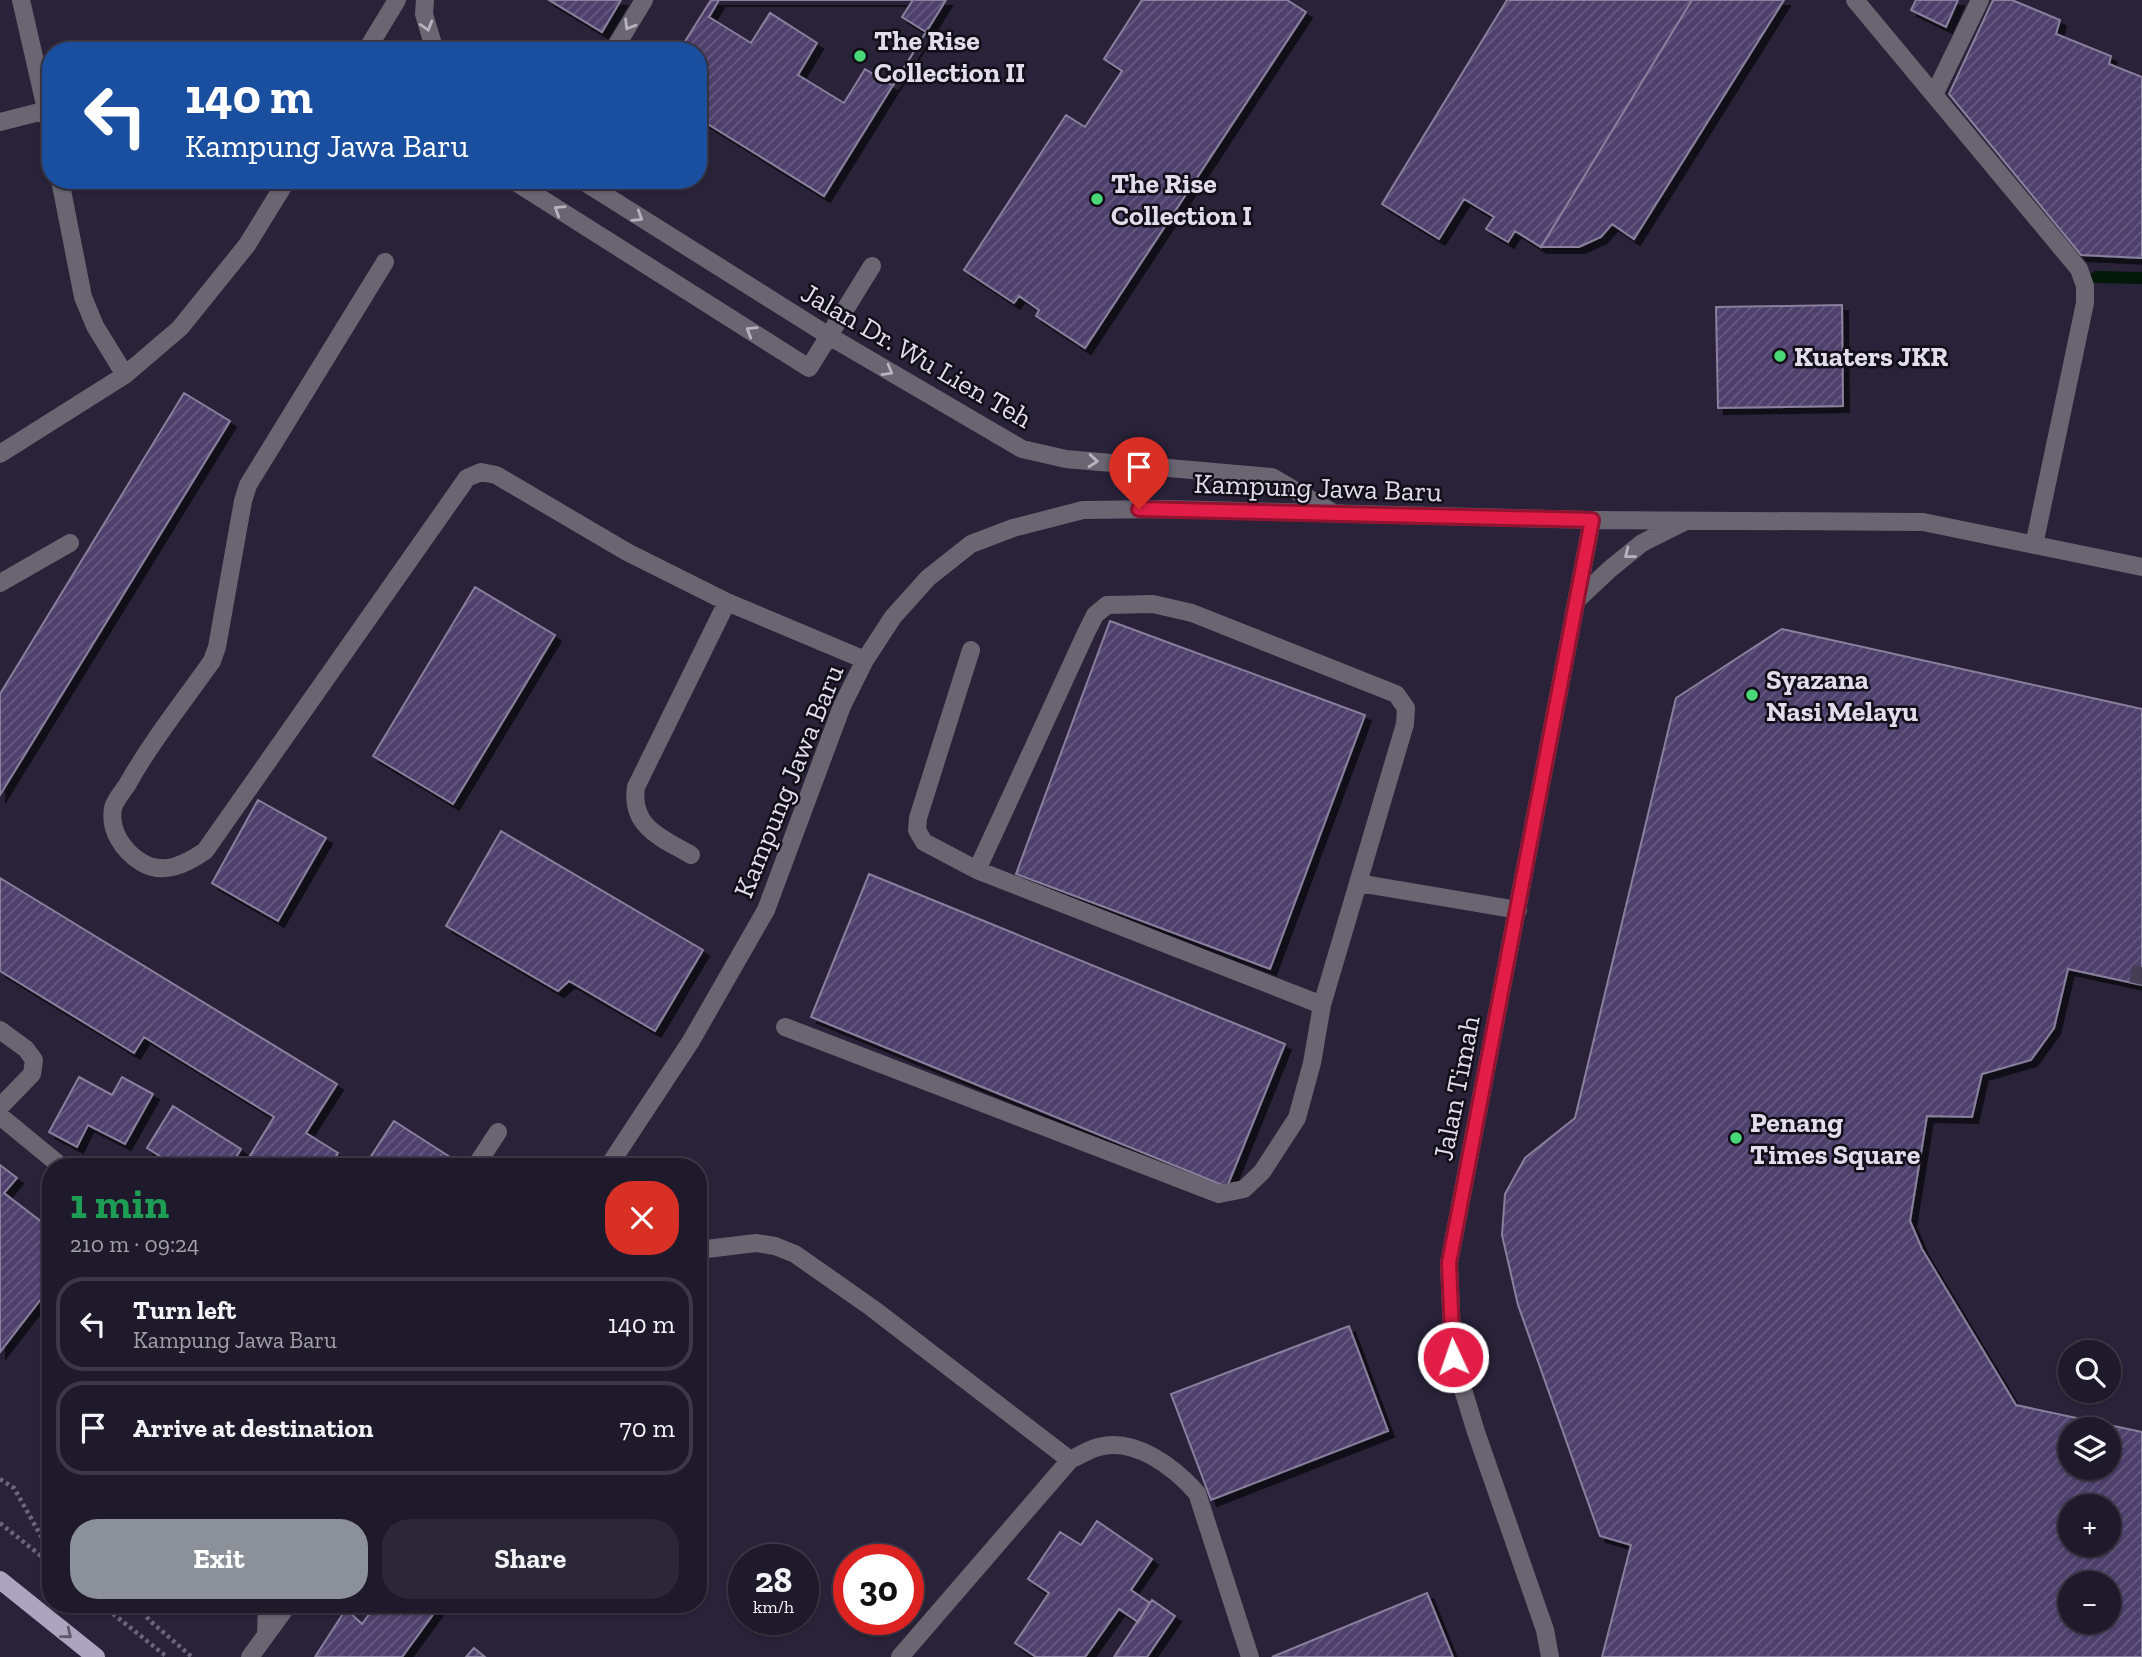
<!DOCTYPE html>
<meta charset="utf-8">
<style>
:root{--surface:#1f1a2b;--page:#2c2737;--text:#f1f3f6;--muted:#a1a1a9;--line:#3c3847;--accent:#8c9099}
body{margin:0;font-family:"Zilla Slab",serif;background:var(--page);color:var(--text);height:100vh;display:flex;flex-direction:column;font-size:26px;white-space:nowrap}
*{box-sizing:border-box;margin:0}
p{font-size:23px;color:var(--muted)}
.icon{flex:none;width:38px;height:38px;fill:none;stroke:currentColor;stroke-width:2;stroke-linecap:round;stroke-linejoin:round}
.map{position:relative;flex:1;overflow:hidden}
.panel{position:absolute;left:42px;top:1158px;width:665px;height:455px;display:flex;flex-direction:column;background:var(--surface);border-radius:28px;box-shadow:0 2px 5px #0004,0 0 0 2px var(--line)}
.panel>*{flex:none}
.top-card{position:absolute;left:42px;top:42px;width:665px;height:147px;border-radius:28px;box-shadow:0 2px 5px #0004,0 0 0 2px var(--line);background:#1a4fa0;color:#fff;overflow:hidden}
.fabs{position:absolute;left:2058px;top:1340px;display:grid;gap:14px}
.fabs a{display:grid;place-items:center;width:63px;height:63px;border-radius:50%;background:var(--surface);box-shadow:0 2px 5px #0004,0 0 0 2px var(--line);font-size:35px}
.speed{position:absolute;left:728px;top:1544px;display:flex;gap:14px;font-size:35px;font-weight:700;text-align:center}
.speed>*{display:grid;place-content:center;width:91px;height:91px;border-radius:50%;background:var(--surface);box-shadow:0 2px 5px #0004,0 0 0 2px var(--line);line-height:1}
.speed small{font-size:18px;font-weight:400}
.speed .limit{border:10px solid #d22;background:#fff;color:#111}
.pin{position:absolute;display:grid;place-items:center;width:60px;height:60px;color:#fff;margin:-72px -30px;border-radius:50% 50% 50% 0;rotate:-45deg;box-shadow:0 0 7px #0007}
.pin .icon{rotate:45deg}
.me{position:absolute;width:77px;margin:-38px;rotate:357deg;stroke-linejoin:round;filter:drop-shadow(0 0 5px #0008)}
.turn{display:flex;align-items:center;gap:24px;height:147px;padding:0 28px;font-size:32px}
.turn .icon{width:91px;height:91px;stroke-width:2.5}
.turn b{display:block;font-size:49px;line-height:60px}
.round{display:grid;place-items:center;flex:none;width:74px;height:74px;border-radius:28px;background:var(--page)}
.headline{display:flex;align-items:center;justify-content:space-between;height:119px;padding:0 28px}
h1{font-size:42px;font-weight:800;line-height:52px;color:#1e9e55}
.primary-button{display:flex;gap:14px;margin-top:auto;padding:14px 28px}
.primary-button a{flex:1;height:80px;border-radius:28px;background:var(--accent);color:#fff;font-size:28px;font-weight:800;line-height:80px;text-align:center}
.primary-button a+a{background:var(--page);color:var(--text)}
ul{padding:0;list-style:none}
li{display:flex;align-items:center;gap:21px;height:94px;margin:0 14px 10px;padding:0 14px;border:4px solid var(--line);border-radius:28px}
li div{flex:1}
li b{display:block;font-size:26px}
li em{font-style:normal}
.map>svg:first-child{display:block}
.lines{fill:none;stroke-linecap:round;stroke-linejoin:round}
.stream{stroke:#021808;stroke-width:12}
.building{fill:url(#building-hatch);stroke:#88809c;stroke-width:2;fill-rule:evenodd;filter:url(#shadow)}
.minor-tunnel{stroke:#453e54;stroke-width:18;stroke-dasharray:18 9;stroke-linecap:butt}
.path{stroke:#6c667a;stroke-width:4.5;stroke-dasharray:3.5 3.5;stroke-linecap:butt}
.minor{stroke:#696672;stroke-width:18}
.major{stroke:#aca5be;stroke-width:18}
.oneway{stroke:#b7b3c1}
.oneway2{stroke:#5e5a6b}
.route-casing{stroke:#92132f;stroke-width:18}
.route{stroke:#e11d48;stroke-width:12}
.poi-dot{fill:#4ad777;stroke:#110e18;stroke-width:2.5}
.labels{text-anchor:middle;stroke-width:5;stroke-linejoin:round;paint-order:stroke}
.poi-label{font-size:28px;font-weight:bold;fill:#e1ddec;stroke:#110e18;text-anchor:start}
.street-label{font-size:28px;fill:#e1ddec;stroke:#110e18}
</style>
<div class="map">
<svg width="2142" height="1657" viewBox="0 0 2142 1657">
<defs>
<pattern id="building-hatch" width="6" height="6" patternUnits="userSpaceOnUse" patternTransform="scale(1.75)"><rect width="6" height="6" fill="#4e406c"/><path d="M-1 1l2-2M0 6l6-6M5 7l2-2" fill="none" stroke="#675b81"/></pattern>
<filter id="shadow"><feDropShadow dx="6" dy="6" stdDeviation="0" flood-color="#0009"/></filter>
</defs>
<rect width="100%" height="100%" fill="#292239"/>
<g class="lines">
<path class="stream" d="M2096,277L2142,278"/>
</g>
<path class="building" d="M549,0H621L602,32Z
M711,0H946L824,196L698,118V51H679Z
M719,0H913L902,17L926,32L893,86L865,69L844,103L798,75L817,43L770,13L751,43L709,17Z
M1142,0H1287L1306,12L1085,348L1036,316L1039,310L1019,296L1014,303L964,270L1066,115L1085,127L1122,71L1104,59Z
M1507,0H1692L1541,247L1515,231L1508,242L1486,229L1494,217L1464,199L1439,239L1382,204Z
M1692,0H1784L1634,239L1612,224L1601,237L1579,247H1541Z
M1916,0H1958L1946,27L1911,10Z
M1993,0H2012L2060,20L2056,34L2111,56L2109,64L2142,77V258L2081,255L1949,94Z
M1842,305L1843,406L1718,408L1716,307Z
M184,393L230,421L0,795V694Z
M475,587L555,635L453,804L373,756Z
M1110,621L1365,715L1270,969L1016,874Z
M1782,629L2142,709V985L2068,969L2054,1028L2031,1060L1982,1074L1972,1117L1927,1116L1910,1221L1922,1249L2016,1405L2142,1432V1657H1602L1631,1545L1600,1536L1518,1305L1502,1235L1505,1194L1525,1158L1575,1118L1676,698ZM2070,1430H2109V1468H2070ZM2070,1507H2109V1545H2070ZM2070,1584H2109V1622H2070Z
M258,800L326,838L278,921L212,883Z
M501,831L703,950L655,1031L569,981L558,991L446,926Z
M869,874L1285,1044L1227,1187L811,1017Z
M0,878L337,1084L306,1133L338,1153L330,1167H243L274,1117L144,1037L134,1053L0,971Z
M79,1077L112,1095L122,1077L153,1094L125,1144L88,1125L77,1147L49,1132Z
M173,1106L241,1149L230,1167H177L147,1148Z
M394,1121L450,1157L444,1167H364Z
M0,1165L17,1178L4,1193L51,1229V1286L0,1352Z
M1349,1326L1388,1431L1211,1500L1171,1394Z
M1097,1521L1152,1559L1131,1590L1150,1603L1138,1622L1119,1609L1085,1657H1036L1015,1643L1049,1593L1028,1579L1060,1532L1081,1545Z
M1427,1593L1453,1657H1272Z
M1152,1600L1175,1616L1147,1657H1114Z
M376,1605H440L402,1657H315L346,1609L362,1624Z
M474,1648L485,1657H466Z"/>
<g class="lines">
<path class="minor-tunnel" d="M2138,984L2142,967"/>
<path class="path" d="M0,1479L14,1488L41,1536L51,1545
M0,1523L51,1564
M102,1605L167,1657
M139,1605L149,1620L192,1657"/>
<path class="minor" d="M21,0L51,131
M425,0L424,14L435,51
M1855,0L2079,269L2085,286V303L2034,545
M366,51L397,0
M613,51L644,0
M1934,95L1980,0
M0,122L47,110
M60,180L83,297L95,326L125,375
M512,180L809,368L872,266
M581,180L829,336L1022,449L1066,459L1272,477L1332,512
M385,262L248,485L243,501L217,647L212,661C183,702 151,742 127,785C123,791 115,800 113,808C109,830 123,851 141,862C163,876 186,864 205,851L467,478L481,472L496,475L627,552L727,602L865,660
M0,454L125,375L180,328L247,245L287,180
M0,583L70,543
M1577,600L1610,569L1642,543L1684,522
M971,650L918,818L917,830L924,842L977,870L1322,1005
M691,855C662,838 630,827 636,787L727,602
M1358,883L1518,910
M785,1027L1219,1194L1244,1189L1262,1172L1297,1118L1312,1063L1322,1005L1405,724L1406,708L1396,694L1192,613L1153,604L1107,605L1095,615L1086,633L977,870
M0,1030L26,1049L34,1060L32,1074L0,1107
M0,1116L62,1167
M475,1167L498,1132
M608,1167L691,1041L766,910L842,706L865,660L893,617L928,578L971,544L1013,528L1083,510L1166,509L1592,520L1923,522L2142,567
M698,1250L756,1243L775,1246L795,1254L872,1308L1070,1460
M266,1634L267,1605
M250,1657L288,1605
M900,1657L1070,1460C1078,1456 1087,1451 1095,1448C1133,1435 1174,1467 1197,1493L1250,1657
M1550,1657L1545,1630L1476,1432L1453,1357L1449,1263L1592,520"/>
<path class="major" d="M0,1580L96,1657"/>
</g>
<defs><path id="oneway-chevron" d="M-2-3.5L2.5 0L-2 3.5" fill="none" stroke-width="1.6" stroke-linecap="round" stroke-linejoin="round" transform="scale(1.75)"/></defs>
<g class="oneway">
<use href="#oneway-chevron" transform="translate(629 25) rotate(121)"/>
<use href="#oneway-chevron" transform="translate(427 26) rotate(73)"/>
<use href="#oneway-chevron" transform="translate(559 210) rotate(-148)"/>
<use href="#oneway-chevron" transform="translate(638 217) rotate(32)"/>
<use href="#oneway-chevron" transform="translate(751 331) rotate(-148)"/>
<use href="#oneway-chevron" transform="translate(888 371) rotate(30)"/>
<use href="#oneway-chevron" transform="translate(1093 461) rotate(5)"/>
<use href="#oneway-chevron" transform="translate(1629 554) rotate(142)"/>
</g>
<use class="oneway2" href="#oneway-chevron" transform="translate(67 1634) rotate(39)"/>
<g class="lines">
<defs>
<path id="route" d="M1139,509L1592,520L1449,1263L1453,1357"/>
</defs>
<use href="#route" class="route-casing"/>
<use href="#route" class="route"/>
</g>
<g class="poi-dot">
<circle cx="860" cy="56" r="7"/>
<circle cx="1097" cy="199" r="7"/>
<circle cx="1780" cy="356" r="7"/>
<circle cx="1752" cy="695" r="7"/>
<circle cx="1736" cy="1138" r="7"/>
</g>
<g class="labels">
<g class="poi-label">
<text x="874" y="50">The Rise<tspan x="874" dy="32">Collection II</tspan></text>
<text x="1111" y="193">The Rise<tspan x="1111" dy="32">Collection I</tspan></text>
<text x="1794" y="366">Kuaters JKR</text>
<text x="1766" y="689">Syazana<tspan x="1766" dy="32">Nasi Melayu</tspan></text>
<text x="1750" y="1132">Penang<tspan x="1750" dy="32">Times Square</tspan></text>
</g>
<g class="street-label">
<text transform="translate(917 355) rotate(30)" y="10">Jalan Dr. Wu Lien Teh</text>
<text transform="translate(1318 487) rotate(2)" y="10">Kampung Jawa Baru</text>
<text transform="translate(788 781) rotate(-68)" y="10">Kampung Jawa Baru</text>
<text transform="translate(1456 1088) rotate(-79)" y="10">Jalan Timah</text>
</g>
</g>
</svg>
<div class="fabs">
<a><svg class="icon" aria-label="search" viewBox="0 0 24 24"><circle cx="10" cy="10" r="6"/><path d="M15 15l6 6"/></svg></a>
<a><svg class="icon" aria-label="layers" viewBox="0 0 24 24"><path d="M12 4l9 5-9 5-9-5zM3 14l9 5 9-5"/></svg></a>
<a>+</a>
<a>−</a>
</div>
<div class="speed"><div>28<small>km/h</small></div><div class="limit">30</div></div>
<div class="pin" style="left:1139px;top:509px;background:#d93025"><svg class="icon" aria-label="arrive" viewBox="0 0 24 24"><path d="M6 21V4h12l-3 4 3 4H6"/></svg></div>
<svg class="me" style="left:1453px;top:1357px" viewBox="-20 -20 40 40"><circle r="17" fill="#e11d48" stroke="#fff" stroke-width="3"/><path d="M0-11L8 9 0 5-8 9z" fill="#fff"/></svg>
<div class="top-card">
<div class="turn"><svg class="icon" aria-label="left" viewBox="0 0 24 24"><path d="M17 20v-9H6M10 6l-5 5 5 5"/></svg><div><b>140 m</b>Kampung Jawa Baru</div></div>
</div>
<section class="panel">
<div class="headline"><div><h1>1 min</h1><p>210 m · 09:24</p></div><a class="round" style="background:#d93025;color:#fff"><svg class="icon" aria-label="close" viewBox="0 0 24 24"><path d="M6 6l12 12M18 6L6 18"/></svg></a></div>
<ul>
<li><svg class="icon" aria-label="left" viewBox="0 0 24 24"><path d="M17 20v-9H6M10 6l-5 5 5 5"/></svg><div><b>Turn left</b><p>Kampung Jawa Baru</p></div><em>140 m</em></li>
<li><svg class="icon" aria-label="arrive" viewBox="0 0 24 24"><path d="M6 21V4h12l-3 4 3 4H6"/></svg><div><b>Arrive at destination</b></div><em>70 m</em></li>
</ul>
<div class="primary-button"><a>Exit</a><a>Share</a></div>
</section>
</div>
